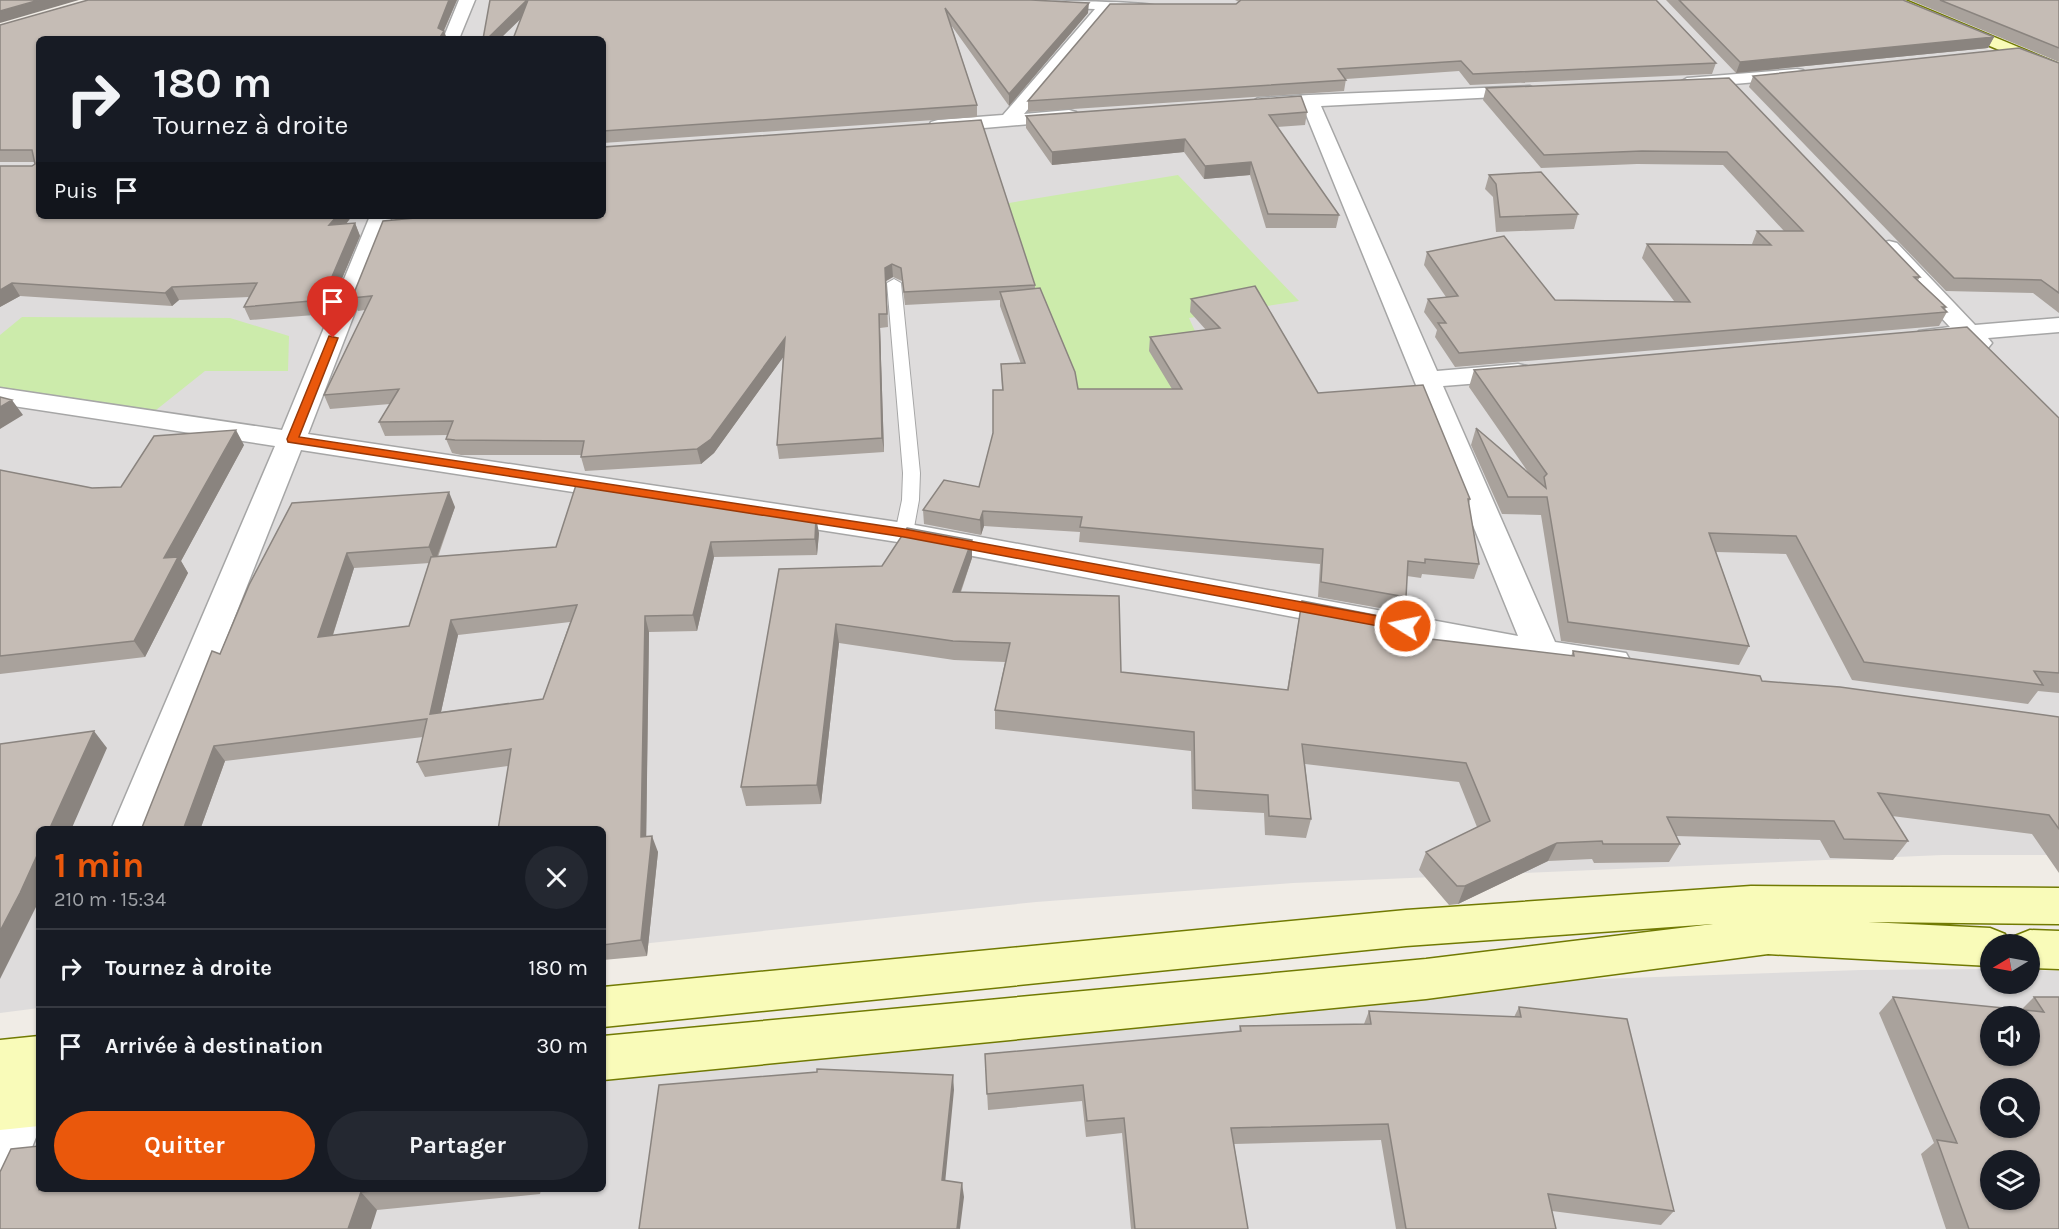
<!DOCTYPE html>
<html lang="fr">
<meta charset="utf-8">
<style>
:root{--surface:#171b24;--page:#242831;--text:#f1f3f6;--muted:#9ea1a6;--line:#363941;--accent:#ea580c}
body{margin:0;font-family:Karla,sans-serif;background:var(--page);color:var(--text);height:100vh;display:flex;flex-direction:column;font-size:22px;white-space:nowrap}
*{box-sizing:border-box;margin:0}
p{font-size:20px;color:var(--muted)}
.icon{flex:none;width:33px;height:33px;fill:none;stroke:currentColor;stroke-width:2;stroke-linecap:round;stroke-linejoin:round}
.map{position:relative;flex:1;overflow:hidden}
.sheet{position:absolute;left:36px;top:826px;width:570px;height:366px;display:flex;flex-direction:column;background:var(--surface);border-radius:9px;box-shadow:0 2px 4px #0004}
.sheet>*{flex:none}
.top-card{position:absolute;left:36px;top:36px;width:570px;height:183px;border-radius:9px;box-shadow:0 2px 4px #0004;background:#171b24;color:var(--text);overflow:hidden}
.needle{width:39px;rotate:260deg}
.buttons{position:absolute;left:1980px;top:934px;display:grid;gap:12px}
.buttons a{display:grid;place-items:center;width:60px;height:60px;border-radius:50%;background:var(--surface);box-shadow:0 2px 4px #0004;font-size:30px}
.pin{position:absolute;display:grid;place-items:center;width:51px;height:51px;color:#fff;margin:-62px -26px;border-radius:50% 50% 50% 0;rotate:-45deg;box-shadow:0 0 6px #0007}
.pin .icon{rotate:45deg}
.me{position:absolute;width:66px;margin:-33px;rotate:280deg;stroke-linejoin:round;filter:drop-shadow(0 0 4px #0008)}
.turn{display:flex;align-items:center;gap:21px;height:126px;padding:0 18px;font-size:27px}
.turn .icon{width:78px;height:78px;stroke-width:2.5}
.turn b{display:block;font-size:42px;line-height:51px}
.then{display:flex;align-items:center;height:57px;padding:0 18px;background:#0003;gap:12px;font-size:22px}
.round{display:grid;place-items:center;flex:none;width:63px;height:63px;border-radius:32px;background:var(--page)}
.summary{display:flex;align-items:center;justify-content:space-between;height:102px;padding:0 18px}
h1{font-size:36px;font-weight:700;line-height:45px;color:var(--accent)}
.cta{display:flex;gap:12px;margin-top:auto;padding:12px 18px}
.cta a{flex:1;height:69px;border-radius:36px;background:var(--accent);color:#fff;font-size:24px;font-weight:700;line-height:69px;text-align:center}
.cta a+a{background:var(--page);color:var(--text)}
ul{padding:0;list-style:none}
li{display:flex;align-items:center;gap:18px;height:78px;padding:0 18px;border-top:2px solid var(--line)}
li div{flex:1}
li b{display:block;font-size:22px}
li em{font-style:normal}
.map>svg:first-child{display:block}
.residential{fill:#dedcdc;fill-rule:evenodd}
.grass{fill:#ccebab}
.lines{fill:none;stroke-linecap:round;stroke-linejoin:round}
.lane-casing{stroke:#a6a6a6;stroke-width:2}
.street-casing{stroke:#a6a6a6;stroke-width:3}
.secondary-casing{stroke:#717a03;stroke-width:3}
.lane{fill:#fff;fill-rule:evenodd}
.street{fill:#fff;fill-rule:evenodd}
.secondary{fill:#f9fbb9;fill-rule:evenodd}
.wall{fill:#a9a29c;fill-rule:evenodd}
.shaded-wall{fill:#8a847f}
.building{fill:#c5bcb5;stroke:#8a847f;stroke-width:1.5;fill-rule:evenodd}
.route{fill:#ea580c;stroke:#983908;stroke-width:1.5}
</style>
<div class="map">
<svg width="2059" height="1229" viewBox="0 0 2059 1229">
<rect width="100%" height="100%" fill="#f0ece6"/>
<path class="residential" d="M128,0H1870L2059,79V855H1943L1293,883L1036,902L603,948V830H39V1008L0,1013V38ZM39,39H603V216H39Z
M1990,969V984H2030V970L2059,971V1229H0L39,1127V1190H603V1071L1511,982L1861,970ZM1990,1017H2030V1056H1990ZM1990,1089H2030V1128H1990ZM1990,1161H2030V1200H1990Z"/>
<path class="grass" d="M1178,175L1299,301L1189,318L1230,408L1089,413L979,208Z
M22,317L230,318L289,336L288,371H205L146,418L0,396V335Z"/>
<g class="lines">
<defs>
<path id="lane" d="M894,279L901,283L920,473L919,500L913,533L904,539L895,533L902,500L903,473L887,283Z"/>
<path id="street" d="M459,0H475L459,39H443Z
M967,0C995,0 1150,0 1160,7L1152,12L1111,10L1024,114L1069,110L1076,112L1078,116L1076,120L938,132L931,130L929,126L931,122L938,120L1003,115L1095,9L975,5Z
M1797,69L1803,70L1806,74L1803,78L1687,88L1678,83L1687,78Z
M1530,86L1539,91L1536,95L1321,106L1437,371L1518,364L1527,366L1531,372L1527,378L1518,380L1443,386L1555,642L1626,653L1631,662L1626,671L1614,674L1542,664L904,543L301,450L150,830H111L275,446L0,404V388L282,430L370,216H392L308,434L904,523L1518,636L1303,107L1258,110L1249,104L1258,98L1309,95Z
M1889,241L1897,243L1975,325L2059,318V332L1988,338L1992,343L1988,348C1976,351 1971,349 1963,341L1928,344L1919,341L1915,336L1919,331L1950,327L1881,253L1878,248L1881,243Z
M26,1081L39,1086V1130L17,1184L0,1191V1110L9,1088Z"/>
<path id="secondary" d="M1884,0H1905L2059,64V75L1887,3Z
M1751,886L2059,888V924L1868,922L1990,928L2005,934L2010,945H1990V966L1768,954L1426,999L603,1080V1036L1426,959L1713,924L1406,946L603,1027V987L1406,910Z
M2030,930L2059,931V969L2030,968V945H2011L2015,936Z
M39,1036V1080L0,1084V1040Z
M39,1080V1126L0,1130V1084Z"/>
</defs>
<use href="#lane" class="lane-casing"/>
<use href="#street" class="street-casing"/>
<use href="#secondary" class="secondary-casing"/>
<use href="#lane" class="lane"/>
<use href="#street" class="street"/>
<use href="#secondary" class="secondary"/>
</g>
<path class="wall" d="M88,0H457L444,31L39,39L352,216L346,224L355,223L360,236L327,314L250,320L244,307L249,297L179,300L172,306L20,296L0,307L32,166L35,164L34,162H0V25Z
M490,0L1088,13L1009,106L951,25L977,105V117L603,143V39Z
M1235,0H1656L1716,63L1712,74L1470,85L1459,71L1346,79L1344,91L1028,112V101L1236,4L1239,2Z
M1666,0H1903L1994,37L1988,48L1736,73Z
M1910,0H2059V62Z
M2059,63V313L2033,293L1946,291L1749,87L1753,76Z
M1729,78L1920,277L1918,280L1946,307L1945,310L1947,312L1939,326L1455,367L1435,337L1437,330L1424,312L1428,299L1446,297L1424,265L1427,252L1555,300L1674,301L1642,258L1647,244L1753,245L1752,244L1757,231H1784L1723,165L1637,164L1541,168L1483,100L1486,88Z
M1307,112L1305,125L1277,127L1339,215L1336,228H1266L1250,175L1204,179L1184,152L1052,165L1026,128V116Z
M1489,175L1578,214L1574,229L1496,232L1493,197L1485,189Z
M603,216L1035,285V289L1078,389H1172L1149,351L1150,337L1206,330L1190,312L1191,299L1318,393L1470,499L1469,504L1479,564L1474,579L1422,574L1421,578L1407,576L1406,597L1402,612L1318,597L1320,564L1079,542L1080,532L984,526L981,535L924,524L923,510L979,487L993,433L1002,390L1001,364H1021L1000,306V300L905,305L902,281L893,277L886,281L888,327L880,328L884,452L779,459L777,445L783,357L714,453L701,464L585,471L581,457V455H461L452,453L446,439L448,435L385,436L379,422L390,404L330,409L324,395L365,310L358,311L352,298Z
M1474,370L2059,418V693L2038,691L2028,704L1852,680L1786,554L1716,552L1749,646L1739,665L1561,641L1541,515L1502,514L1471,445L1476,428L1528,472L1469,387Z
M244,445L181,561L188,573L145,657L0,674V470L92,488L121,487Z
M455,507L438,557L819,533L817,555L714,557L697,631L649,632L646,837L658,852L647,956L603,960V830L508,766L425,777L417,762L423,737L225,761L200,830H141L220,654L249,585ZM430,563L409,626L333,635L354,568ZM570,622L543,699L441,712L458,635Z
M972,558L961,592L1121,672L1287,690L1302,601L1405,636L1571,656L1573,651L1762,681L2059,717V873L2032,834L1892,816L1908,841L1893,860L1830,858L1820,840L1676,836L1680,844L1669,862L1594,863L1592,859L1548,861L1458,904L1449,905L1419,870L1426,852L1477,827L1459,782L1305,764L1311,819L1306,838L1265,835L1264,813L1192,809L1191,751L995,729V710L1005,662L954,660L839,643L821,804L746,806L741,787L779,569L882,566Z
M1893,997L2021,1010L2034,997H2059V1229H1946L1921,1154L1934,1143L1879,1013Z
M1519,1007L1674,1211L1661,1225L1552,1211L1556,1229H1396L1381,1140L1234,1144L1248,1229H1131L1122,1133L1086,1137L1082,1101L988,1110L985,1054L1239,1032L1240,1026L1364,1024L1369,1011L1514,1017Z
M39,1190H541L540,1194L377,1210Z"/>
<path class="shaded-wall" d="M39,0H79L0,23V11Z
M449,0H457L443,32L444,31L447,39H439L438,28Z
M527,0H530L532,8L500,39H487Z
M1089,3L1088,13L1009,106V94Z
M1994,37L1988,48L1736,73L1740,62Z
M1185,139L1184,152L1052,165V152Z
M1251,162L1250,175L1204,179L1205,166Z
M337,216H352L335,238L329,225Z
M355,223L360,236L327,314L322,300Z
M892,264L893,277L886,281L888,327L885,268Z
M12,283L20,296L0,307V290Z
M172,287L179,300L172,306L165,293Z
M879,314L880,328L884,452L882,438Z
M785,338L787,352L714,453L701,464L697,449Z
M12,400L23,415L0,429V407Z
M236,430L244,445L181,561L188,573L145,657L134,641L164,558Z
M449,492L455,507L435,562L429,547Z
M983,511L984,526L981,535L980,520Z
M816,517L819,533L817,555L815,539Z
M972,540V558L954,610L953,592Z
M711,542L714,557L697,631L693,615Z
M347,553L354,568L327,653L318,637Z
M645,616L649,632L646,853L641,837Z
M451,620L458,635L437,730L430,714Z
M836,624L839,643L821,804L817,785Z
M94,731L107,748L71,830H49Z
M214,746L225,761L200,830H183Z
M652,836L658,852L647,956L641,940Z
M1557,843L1548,861L1458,904L1465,886Z
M39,851V901L0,979V931Z
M953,1075L954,1090L944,1194L942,1180Z
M962,1183L964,1197L960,1229H957Z
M361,1192L377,1210L371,1229H348Z"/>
<path class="building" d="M0,0H39L0,11Z
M88,0H449L438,28L444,31L439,39H39V216H337L329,225L355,223L322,300L244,307L257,283L172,287L165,293L12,283L0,290V166H32L35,164L32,150H0V25Z
M490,0H527L487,39H483Z
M528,0H1031L1089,3L1009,94L945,8L977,105L603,131V39H513Z
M1241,0H1656L1716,63L1473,74L1461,61L1338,69L1346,80L1028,101L1110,4H1236Z
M1679,0H1903L1994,37L1740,62Z
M1940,0H2059V48Z
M2019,48L2059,63V293L2041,280L1954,278L1753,76Z
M1729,78L1920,277H1914L1946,307H1942L1947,312L1459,353L1438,323H1446L1428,299L1458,296L1427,252L1504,236L1555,300L1690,302L1647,244L1771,245L1757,231H1803L1727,152L1642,151L1544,155L1486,88Z
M1301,96L1307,112L1269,115L1339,215L1268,214L1251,162L1205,166L1185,139L1052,152L1026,116Z
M981,120L1035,285L904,292L901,268L892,264L885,268L887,314H879L882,438L777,445L785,338L711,439L697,449L581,457L584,441L455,440L446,439L453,421L379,422L399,389L324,395L372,296L352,298L383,221L437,216H603V147Z
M1541,172L1578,214L1500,217L1496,184L1489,175Z
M1255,286L1318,393L1423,385L1470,499H1468L1479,564L1425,559V563L1408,561L1406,597L1321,582L1323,549L1080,527L1082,517L983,511L980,520L923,510L944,480L979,487L993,433V390H1003L1001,364L1025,363L1000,292L1040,288L1075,372L1078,389H1182L1150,337L1220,328L1191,299Z
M1967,327L2059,418V673L2034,671L2043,685L1864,662L1796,536L1709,533L1749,646L1568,622L1547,497H1508L1476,428L1546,488L1544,477L1547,474L1474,370Z
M0,397L12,400L0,407Z
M236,430L164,558L178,557L134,641L0,656V470L92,488L121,487L154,436Z
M576,485L816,517L815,539L711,542L693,615L645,616L641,837L652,836L641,940L603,945V830H498L511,749L417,762L427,719L214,746L183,830H141L212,651L220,654L249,585L292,503L449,492L429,547L347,553L318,637L409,626L431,557L556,547ZM577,605L543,699L430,714L451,620Z
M907,528L972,540L953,592L1119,596L1121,672L1288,690L1302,601L1406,621L1405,636L1574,656L1573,651L1760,676L1762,681L1840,687L2059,717V829L2049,815L1878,793L1908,841L1844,839L1834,821L1667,817L1680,844H1603L1602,841L1557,843L1465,886H1457L1426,852L1490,821L1466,763L1302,744L1311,819L1269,816L1268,795L1195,790L1194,732L995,710L1010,643L953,641L836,624L817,785L741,787L779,569L882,566Z
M94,731L49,830H39V851L20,893L0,931V744Z
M1893,997L2044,1012L2034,997H2059V1229H1969L1937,1140L1957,1143ZM1990,1017H2030V1056H1990ZM1990,1089H2030V1128H1990ZM1990,1161H2030V1200H1990Z
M1519,1007L1627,1019L1674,1211L1548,1194L1556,1229H1406L1388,1124L1231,1128L1248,1229H1135L1124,1118L1087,1121L1083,1085L987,1094L985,1054L1241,1031L1240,1026L1371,1024L1369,1011L1521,1017Z
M817,1069L953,1075L942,1180L962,1183L957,1229H639L659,1085L817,1072Z
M39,1146V1190H385L361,1192L348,1229H0V1172L11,1149Z"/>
<path class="route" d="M329,336L338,338L299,437L904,529L1405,621L1412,626L1405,631L904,537L288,442L287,439Z"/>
</svg>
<div class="buttons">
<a><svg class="needle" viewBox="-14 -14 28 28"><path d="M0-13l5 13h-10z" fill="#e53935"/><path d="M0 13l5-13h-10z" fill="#9ea1a6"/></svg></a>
<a><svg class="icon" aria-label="sound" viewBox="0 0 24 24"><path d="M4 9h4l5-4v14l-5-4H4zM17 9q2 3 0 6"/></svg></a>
<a><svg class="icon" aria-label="search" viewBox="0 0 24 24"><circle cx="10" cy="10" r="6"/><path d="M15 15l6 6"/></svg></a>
<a><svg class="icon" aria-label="layers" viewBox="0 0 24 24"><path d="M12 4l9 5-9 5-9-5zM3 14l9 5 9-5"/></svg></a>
</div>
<div class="pin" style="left:333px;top:338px;background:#d93025"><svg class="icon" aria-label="arrive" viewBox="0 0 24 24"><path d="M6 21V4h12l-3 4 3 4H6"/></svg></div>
<svg class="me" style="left:1405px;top:626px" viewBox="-20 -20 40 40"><circle r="17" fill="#ea580c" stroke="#fff" stroke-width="3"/><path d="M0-11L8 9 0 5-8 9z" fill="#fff"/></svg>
<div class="top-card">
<div class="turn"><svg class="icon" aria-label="right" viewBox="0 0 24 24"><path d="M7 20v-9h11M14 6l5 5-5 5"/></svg><div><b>180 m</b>Tournez à droite</div></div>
<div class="then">Puis<svg class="icon" aria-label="arrive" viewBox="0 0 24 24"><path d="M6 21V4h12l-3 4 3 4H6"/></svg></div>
</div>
<section class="sheet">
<div class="summary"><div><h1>1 min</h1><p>210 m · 15:34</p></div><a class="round"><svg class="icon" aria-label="close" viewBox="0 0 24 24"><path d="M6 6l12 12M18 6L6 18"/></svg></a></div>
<ul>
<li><svg class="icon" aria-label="right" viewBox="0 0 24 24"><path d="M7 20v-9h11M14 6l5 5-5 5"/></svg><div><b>Tournez à droite</b></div><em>180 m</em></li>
<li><svg class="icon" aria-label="arrive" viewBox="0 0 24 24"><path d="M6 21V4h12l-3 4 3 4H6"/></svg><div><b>Arrivée à destination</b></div><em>30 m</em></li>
</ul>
<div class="cta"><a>Quitter</a><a>Partager</a></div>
</section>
</div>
